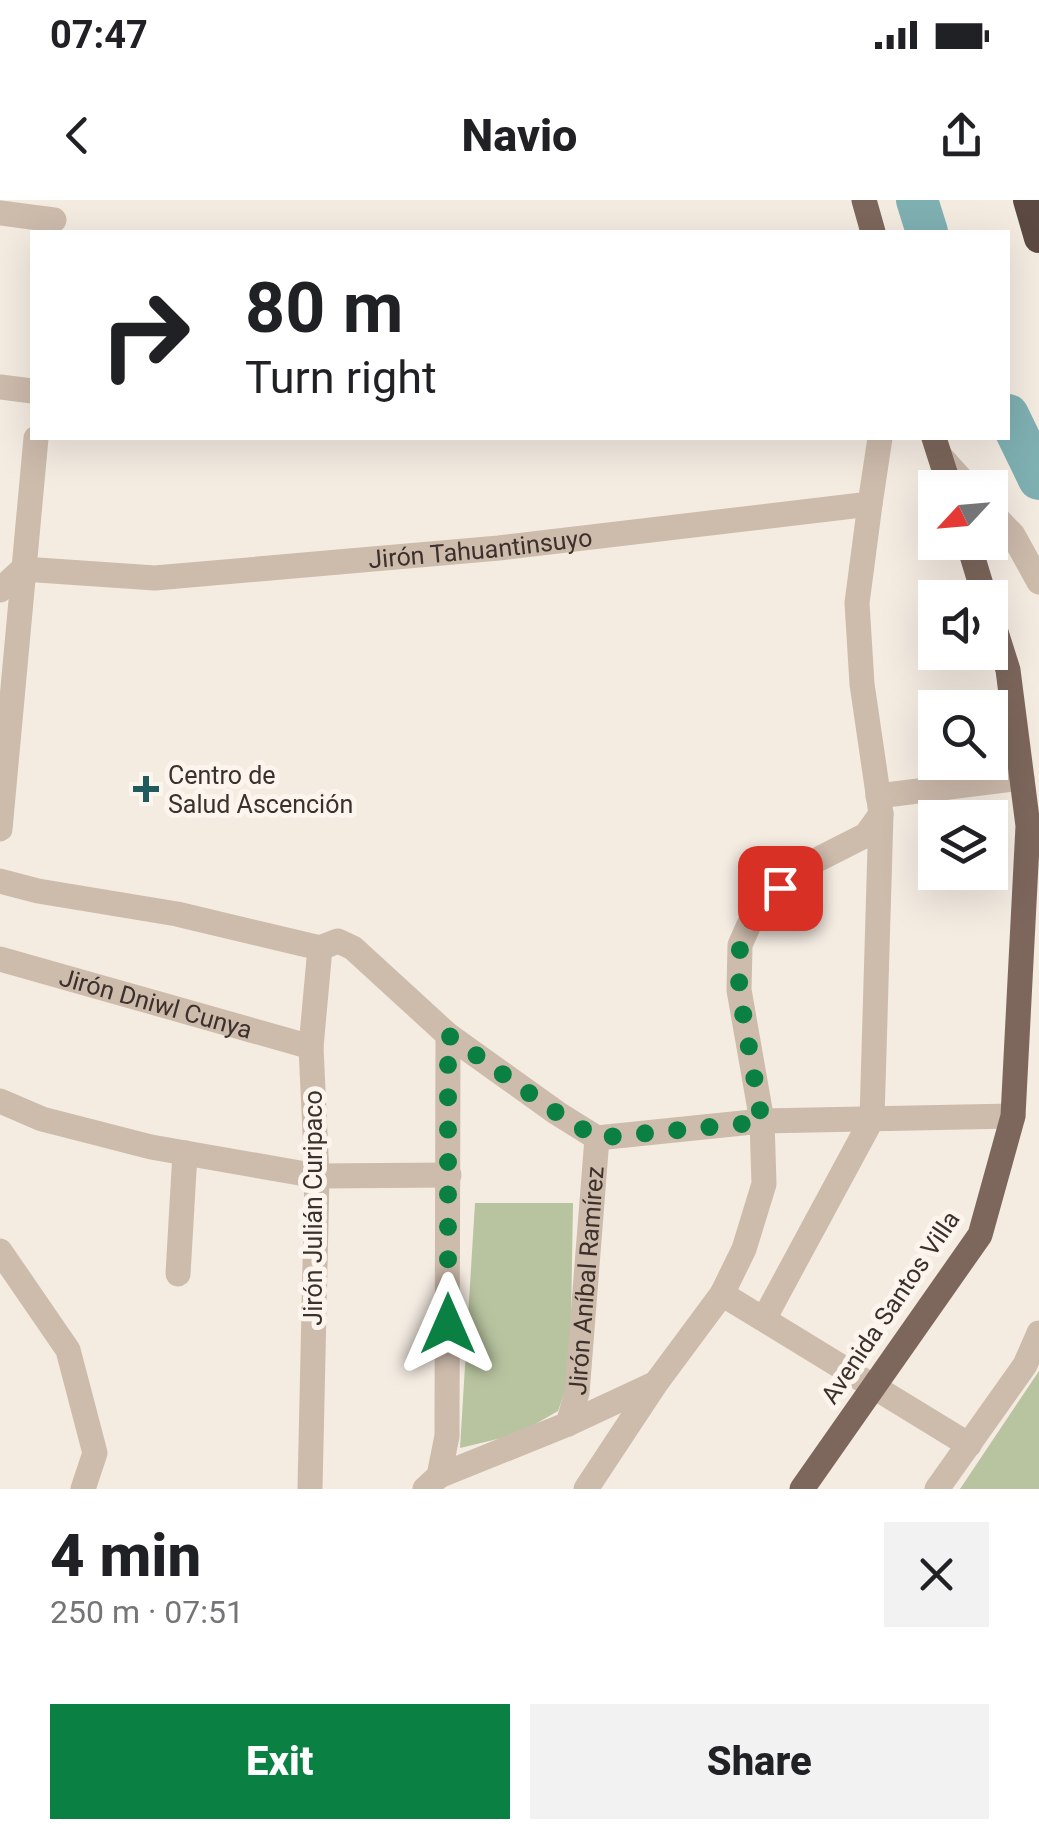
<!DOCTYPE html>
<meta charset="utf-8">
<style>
:root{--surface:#fff;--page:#f2f2f2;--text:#202124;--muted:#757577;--accent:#0b8043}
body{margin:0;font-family:Roboto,sans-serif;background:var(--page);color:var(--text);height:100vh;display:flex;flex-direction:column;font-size:38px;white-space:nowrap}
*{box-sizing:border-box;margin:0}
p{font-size:32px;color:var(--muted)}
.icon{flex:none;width:55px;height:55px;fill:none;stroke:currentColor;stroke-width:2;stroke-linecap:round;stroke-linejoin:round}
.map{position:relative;height:1289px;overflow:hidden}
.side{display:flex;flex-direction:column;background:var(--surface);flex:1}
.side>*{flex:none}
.top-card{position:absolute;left:30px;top:30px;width:980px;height:210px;border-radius:0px;box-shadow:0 10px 40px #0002;background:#fff;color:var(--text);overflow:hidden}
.needle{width:65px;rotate:244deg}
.tools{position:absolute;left:918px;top:270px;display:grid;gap:20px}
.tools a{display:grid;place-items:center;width:90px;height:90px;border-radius:0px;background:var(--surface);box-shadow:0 10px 40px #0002;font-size:50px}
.pin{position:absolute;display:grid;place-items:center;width:85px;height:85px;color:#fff;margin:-42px;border-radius:20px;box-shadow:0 5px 15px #0006}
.me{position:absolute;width:110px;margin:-55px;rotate:0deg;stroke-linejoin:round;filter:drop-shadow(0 0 8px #0008)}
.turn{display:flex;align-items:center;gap:35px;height:210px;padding:0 50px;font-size:45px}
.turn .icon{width:130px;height:130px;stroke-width:2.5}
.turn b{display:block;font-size:70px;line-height:85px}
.round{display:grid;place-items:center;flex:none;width:105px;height:105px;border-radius:0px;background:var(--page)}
.head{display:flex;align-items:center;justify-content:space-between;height:170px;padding:0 50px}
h1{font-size:60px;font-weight:800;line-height:75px}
.action{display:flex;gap:20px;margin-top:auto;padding:20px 50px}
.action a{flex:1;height:115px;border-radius:0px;background:var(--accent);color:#fff;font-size:40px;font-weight:800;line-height:115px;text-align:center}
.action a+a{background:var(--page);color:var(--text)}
.status{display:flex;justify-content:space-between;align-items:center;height:70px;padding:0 50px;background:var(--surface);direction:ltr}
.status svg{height:28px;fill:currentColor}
header{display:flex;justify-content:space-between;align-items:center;height:130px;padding:0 50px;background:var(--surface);font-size:45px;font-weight:800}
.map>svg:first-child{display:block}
.green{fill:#b8c4a0}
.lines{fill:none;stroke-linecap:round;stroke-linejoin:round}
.river{stroke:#7fb0b2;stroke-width:42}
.minor{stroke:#cdbbac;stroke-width:25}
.major{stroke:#7d675c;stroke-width:25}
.highway{stroke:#5c4a42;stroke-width:30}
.route{stroke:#0b8043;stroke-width:18;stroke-dasharray:0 32.4}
.poi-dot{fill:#1f5a5e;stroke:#fbf5ee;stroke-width:4}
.labels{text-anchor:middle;stroke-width:10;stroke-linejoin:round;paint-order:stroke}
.street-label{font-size:25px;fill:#3b302b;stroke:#fbf5ee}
.poi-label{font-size:25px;fill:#3b302b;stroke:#fbf5ee;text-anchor:start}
</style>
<div class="status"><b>07:47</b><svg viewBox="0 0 49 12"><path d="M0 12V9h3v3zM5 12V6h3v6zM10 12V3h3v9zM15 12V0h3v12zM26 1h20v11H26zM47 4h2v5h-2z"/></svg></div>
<header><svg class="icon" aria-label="back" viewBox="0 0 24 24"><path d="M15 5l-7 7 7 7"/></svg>Navio<svg class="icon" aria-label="share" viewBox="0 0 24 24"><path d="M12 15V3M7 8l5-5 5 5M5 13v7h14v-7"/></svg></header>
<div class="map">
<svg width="1039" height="1289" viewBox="0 0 1039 1289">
<rect width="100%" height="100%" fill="#f4ebe1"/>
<path class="green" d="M475,1003H573L570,1177L558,1211L518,1234L460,1248Z
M1039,1171V1289H960Z"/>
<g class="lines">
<path class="river" d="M917,0L927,32
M1008,215L1039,279"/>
<g class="minor">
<path d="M0,13L54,20"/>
<path d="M0,187L32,191"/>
<path d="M940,256L969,288"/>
<path d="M990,311L1013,335L1039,382"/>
<path id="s1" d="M0,390L23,369L155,378L499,348L870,304L880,238"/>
<path d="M878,596L1022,578"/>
<path d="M0,629L36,238"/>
<path d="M0,681L38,691L177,714L320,748"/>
<path id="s2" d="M0,759L311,847"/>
<path d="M0,901L42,919L151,947L317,976L449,975"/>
<path d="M0,1051L68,1150L95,1253L83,1289"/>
<path d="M178,1074L185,953"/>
<path d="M722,1094L969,1245"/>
<path d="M764,1119L872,919L881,614"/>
<path id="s3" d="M568,1224L577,1193L597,938"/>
<path d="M439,1276L447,1236L448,835"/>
<path d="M310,1289L317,976L311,847L320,748L338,741L353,748L448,835L557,913L597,938L762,921L1013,916"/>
<path d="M425,1289L439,1276L568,1224L656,1183L722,1094L744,1049L764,984L762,921L739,790L740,745L755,711L805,666L866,635L881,614L862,484L857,403L870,304"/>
<path d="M586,1289L656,1183"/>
<path d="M937,1289L1025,1165L1039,1133"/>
</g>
<path class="major" d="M864,0L873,32
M934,238L950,288
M968,342L985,398
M802,1289L980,1035L1013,916L1028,626L1008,470L990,413"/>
<path class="highway" d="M1028,0L1039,38"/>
</g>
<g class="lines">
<path class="route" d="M448,1124V835L557,913L597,938L762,922L739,790L740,745L755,711L780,688"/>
</g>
<path class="poi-dot" d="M141 574h10v10h10v10h-10v10h-10v-10h-10v-10h10z"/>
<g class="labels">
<g class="street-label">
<text dy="9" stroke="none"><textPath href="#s1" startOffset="490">Jirón Tahuantinsuyo</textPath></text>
<text dy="9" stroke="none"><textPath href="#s2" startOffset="162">Jirón Dniwl Cunya</textPath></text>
<text transform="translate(313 1008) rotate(-90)" y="9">Jirón Julián Curipaco</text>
<text dy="9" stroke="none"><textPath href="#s3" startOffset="145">Jirón Aníbal Ramírez</textPath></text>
<text transform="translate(890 1107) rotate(-56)" y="9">Avenida Santos Villa</text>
</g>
<g class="poi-label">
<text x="168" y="584">Centro de<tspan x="168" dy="29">Salud Ascención</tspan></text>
</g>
</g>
</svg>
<div class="tools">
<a><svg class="needle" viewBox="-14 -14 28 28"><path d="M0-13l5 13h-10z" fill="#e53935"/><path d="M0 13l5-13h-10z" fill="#757577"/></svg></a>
<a><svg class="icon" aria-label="sound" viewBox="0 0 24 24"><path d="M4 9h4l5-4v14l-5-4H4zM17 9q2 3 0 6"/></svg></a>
<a><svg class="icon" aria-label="search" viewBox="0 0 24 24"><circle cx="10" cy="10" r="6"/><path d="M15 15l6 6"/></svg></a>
<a><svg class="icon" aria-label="layers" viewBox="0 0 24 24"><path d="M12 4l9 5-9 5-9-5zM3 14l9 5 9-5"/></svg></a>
</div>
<div class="pin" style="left:780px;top:688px;background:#d93025"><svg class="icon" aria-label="arrive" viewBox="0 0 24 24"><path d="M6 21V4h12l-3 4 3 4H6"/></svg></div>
<svg class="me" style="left:448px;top:1124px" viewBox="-20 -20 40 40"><path d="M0-17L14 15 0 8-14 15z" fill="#0b8043" stroke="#fff" stroke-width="4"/></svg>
<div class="top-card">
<div class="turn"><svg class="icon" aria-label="right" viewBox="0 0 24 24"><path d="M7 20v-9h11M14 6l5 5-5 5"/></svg><div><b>80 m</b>Turn right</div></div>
</div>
</div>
<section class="side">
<div class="head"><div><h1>4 min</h1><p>250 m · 07:51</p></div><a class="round"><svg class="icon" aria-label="close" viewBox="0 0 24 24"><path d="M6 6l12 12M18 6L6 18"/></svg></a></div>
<div class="action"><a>Exit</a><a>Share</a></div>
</section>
